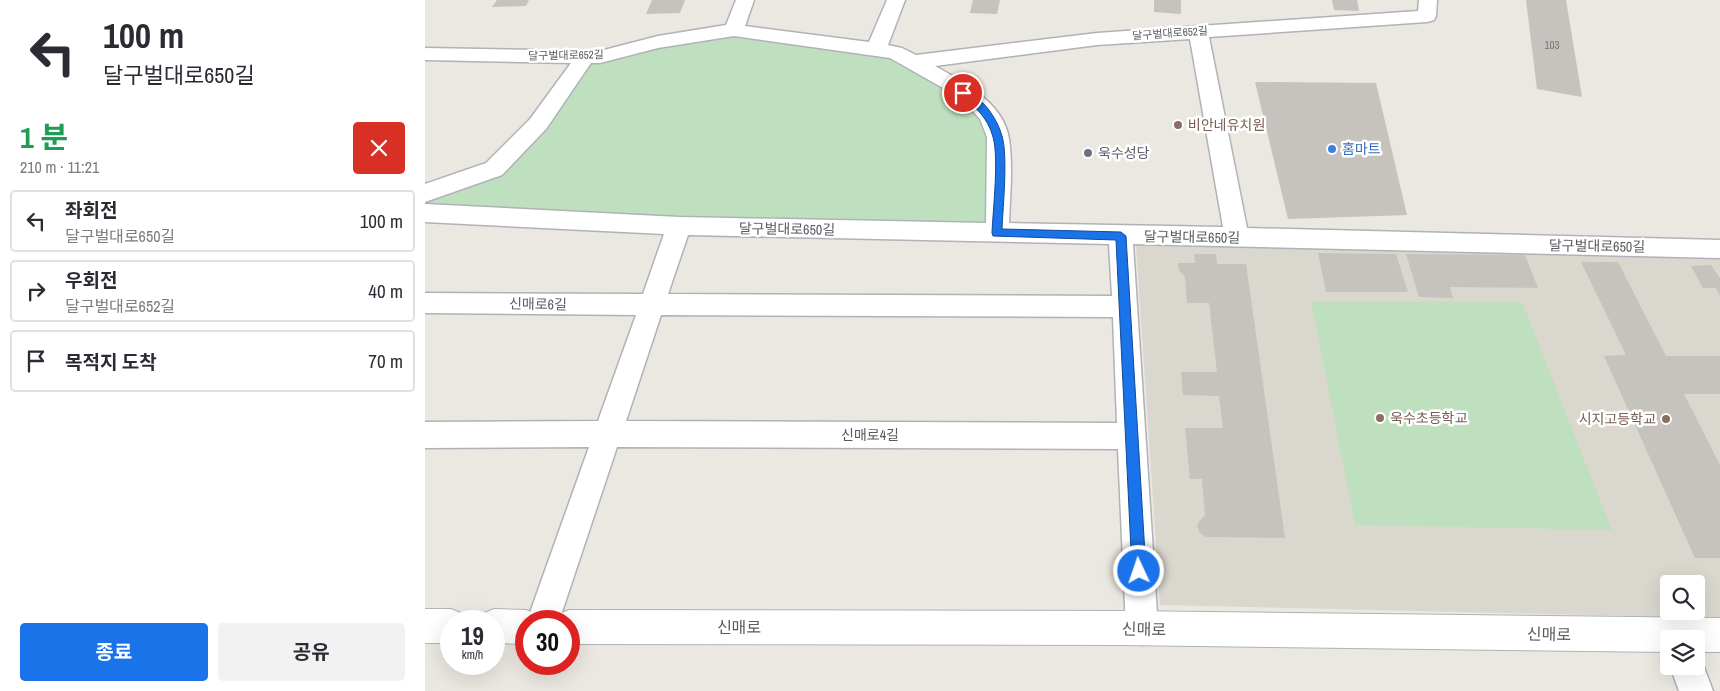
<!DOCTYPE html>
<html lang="ko">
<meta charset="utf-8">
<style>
:root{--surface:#fff;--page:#f2f2f3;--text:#2b2b33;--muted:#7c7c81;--line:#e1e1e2;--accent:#1a73e8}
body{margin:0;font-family:"Archivo Narrow","Noto Sans KR",sans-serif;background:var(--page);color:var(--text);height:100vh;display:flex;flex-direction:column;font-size:19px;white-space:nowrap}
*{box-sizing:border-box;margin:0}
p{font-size:16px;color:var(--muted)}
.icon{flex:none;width:28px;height:28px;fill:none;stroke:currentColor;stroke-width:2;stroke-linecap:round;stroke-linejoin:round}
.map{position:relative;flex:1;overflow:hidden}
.panel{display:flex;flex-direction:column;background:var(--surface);width:425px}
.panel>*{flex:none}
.hud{background:#fff;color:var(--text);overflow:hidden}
.tools{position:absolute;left:1235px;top:575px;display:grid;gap:10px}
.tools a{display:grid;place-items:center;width:45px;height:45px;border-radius:5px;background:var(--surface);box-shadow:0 5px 20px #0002;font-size:25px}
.speed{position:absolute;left:15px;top:610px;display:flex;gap:10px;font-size:25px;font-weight:700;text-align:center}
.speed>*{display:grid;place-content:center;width:65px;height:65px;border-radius:50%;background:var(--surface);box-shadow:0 5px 20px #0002;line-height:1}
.speed small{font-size:12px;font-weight:400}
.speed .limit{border:8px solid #d22;background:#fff;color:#111}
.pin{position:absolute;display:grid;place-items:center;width:42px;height:42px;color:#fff;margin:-21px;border:2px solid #fff;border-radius:50%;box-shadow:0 1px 5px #0007}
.me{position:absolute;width:55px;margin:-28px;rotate:357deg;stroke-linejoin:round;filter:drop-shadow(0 0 4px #0008)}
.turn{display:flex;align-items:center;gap:18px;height:105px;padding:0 20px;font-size:22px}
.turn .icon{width:65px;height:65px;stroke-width:2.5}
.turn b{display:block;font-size:35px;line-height:42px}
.round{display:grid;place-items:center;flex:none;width:52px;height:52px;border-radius:5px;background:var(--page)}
.summary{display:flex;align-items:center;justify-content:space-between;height:85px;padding:0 20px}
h1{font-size:30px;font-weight:700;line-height:38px;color:#1e9e55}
.primary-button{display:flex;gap:10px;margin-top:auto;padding:10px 20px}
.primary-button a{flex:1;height:58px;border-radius:5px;background:var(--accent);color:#fff;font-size:20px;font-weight:700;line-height:58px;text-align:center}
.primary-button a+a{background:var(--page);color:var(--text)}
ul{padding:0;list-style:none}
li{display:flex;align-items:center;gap:15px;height:62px;margin:0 10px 8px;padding:0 10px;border:2px solid var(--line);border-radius:5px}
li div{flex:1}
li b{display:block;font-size:19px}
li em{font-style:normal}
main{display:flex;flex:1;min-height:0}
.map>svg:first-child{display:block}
.education{fill:#dad7ce;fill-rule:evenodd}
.green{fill:#bee0bf}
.building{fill:#c6c2bd}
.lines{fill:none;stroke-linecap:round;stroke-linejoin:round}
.minor-casing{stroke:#b0b2b7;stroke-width:3}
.tertiary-casing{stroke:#b0b2b7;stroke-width:2}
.minor{fill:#fff;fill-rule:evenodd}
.tertiary{fill:#fff;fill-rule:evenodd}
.route{fill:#1a73e8;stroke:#114b97}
.education-dot{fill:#8d6e63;stroke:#fff;stroke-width:2}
.shop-dot{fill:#3f7fe0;stroke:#fff;stroke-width:2}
.worship-dot{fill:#6b7280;stroke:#fff;stroke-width:2}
.labels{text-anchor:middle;stroke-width:5;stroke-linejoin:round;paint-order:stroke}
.far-street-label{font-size:11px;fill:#595b60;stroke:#fff}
.number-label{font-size:11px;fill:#747577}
.education-label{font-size:14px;fill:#785e54;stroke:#fff;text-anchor:start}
.shop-label{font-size:14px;fill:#366cbe;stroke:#fff;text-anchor:start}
.worship-label{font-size:14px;fill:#5b616d;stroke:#fff;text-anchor:start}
.street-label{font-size:14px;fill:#595b60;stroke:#fff}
.near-street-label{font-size:16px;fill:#595b60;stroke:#fff}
</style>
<main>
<section class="panel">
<div class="hud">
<div class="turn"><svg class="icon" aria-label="left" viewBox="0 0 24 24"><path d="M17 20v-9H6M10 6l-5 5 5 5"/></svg><div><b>100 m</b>달구벌대로650길</div></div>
</div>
<div class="summary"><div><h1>1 분</h1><p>210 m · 11:21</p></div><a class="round" style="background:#d93025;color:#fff"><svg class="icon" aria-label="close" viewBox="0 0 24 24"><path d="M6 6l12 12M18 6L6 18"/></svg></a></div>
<ul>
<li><svg class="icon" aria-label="left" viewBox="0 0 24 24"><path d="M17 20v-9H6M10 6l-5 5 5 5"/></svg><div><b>좌회전</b><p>달구벌대로650길</p></div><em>100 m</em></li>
<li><svg class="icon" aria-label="right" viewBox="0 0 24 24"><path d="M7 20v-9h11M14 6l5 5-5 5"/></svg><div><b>우회전</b><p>달구벌대로652길</p></div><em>40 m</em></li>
<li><svg class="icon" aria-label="arrive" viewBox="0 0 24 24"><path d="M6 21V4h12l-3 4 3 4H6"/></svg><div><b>목적지 도착</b></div><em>70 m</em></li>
</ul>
<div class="primary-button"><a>종료</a><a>공유</a></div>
</section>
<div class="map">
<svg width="1295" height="691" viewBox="0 0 1295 691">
<rect width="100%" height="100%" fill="#eae8e0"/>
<path class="education" d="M711,245L1295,254V618L735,605ZM1244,584H1271V611H1244Z"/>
<path class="green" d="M309,30L470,52L564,116L572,233L0,213V199L69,169L156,63Z
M886,301L1097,302L1187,530L930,525Z"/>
<path class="building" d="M72,0H104L101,6L67,7Z
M227,0H260L255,13L221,14Z
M548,0H575L572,14L545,13Z
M729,0H756V14L729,12Z
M907,0H932L934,11L909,10Z
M1101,0H1141L1157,97L1112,89Z
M830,82L951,83L982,215L863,219Z
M893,253L971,254L983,292H901Z
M769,254H791L792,264H821L860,538L781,537L775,533L772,526L775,520L780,516L777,479H765L760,428H798L794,396L758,395L756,372H792L784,303H762L760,277L754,270L753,263H770Z
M981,254L1100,255L1113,288L1025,287L1028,298L994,297Z
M1156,262H1193L1241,356H1295V394H1259L1295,465V558H1270L1179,356L1201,355Z
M1286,265L1295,278V296L1291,288H1278L1266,266Z"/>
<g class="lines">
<defs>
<path id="minor" d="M311,0H329L320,26L444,42L462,0H480L463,45L477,48L491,55L672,33L993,11L994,0H1012L1011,16L1009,20L1002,22L784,37L822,228L1295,240V258L708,244L733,629L729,641L717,645L705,641L701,629L693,449L192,447L134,621H102L164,447L0,448V422L173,421L211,315L0,313V293L218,294L239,234L0,222V204L254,217L561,223L562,137L555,119L545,108L518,88L465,58L309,36L233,48L175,63H166L121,129L77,175L0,202V184L61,163L105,119L146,63L0,60V48L175,51L233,36L301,25ZM765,39L798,227L584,223C585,196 588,166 584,139C579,103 538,82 510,66L672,45ZM263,235L684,244L687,296L243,294ZM236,315L688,317L692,423L201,421Z
M1271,653L1274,654L1288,691H1254L1245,666H1271Z"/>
<path id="tertiary" d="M0,609H26L38,614L41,621H26V643H0Z
M69,609L101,610L113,615L116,621H101V644L69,643V621H54L57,614Z
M144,610L696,611L1295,618V652H1271V639H1244V652L696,645L144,644V621H129L132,615Z"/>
</defs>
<use href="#minor" class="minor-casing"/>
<use href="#tertiary" class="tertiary-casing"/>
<use href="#minor" class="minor"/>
<use href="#tertiary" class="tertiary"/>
</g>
<path class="route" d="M538,90C557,96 572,118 577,136C583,156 578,206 577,229L696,232L701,236L721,571L719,576L714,578L709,576L707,571L691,240L568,236L567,233C568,209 574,158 568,137C563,118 550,106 535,95L534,93Z"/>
<g class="education-dot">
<circle cx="753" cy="125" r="5"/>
<circle cx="955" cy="418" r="5"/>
<circle cx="1241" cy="419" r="5"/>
</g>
<circle class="shop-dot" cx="907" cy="149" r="5"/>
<circle class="worship-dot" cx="663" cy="153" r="5"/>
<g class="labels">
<g class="far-street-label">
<text transform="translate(745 33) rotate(-4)" y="4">달구벌대로652길</text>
<text transform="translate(141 55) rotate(-1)" y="4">달구벌대로652길</text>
</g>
<g class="number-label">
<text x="1127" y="49">103</text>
</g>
<g class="education-label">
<text x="763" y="130">비안네유치원</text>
<text x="965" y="423">욱수초등학교</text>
<text x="1231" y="424" text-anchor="end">시지고등학교</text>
</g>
<g class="shop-label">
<text x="917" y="154">홈마트</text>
</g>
<g class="worship-label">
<text x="673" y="158">욱수성당</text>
</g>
<g class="street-label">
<text transform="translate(362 229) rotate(1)" y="5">달구벌대로650길</text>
<text transform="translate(767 237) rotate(1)" y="5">달구벌대로650길</text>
<text transform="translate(1172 246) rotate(1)" y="5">달구벌대로650길</text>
<text transform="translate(113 304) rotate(1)" y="5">신매로6길</text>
<text x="445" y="440">신매로4길</text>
</g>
<g class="near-street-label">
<text x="314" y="633">신매로</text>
<text transform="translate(719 629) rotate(1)" y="6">신매로</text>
<text transform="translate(1124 634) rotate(1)" y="6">신매로</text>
</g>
</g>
</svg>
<div class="tools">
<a><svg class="icon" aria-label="search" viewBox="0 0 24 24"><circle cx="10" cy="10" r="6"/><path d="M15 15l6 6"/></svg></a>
<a><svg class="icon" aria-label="layers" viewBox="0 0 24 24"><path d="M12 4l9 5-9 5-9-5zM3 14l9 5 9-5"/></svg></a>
</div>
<div class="speed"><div>19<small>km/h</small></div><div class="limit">30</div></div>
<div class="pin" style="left:538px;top:93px;background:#d93025"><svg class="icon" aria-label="arrive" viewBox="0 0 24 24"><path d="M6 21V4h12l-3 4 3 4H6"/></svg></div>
<svg class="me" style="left:714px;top:571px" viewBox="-20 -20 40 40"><circle r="17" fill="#1a73e8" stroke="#fff" stroke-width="3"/><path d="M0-11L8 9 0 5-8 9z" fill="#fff"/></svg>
</div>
</main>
